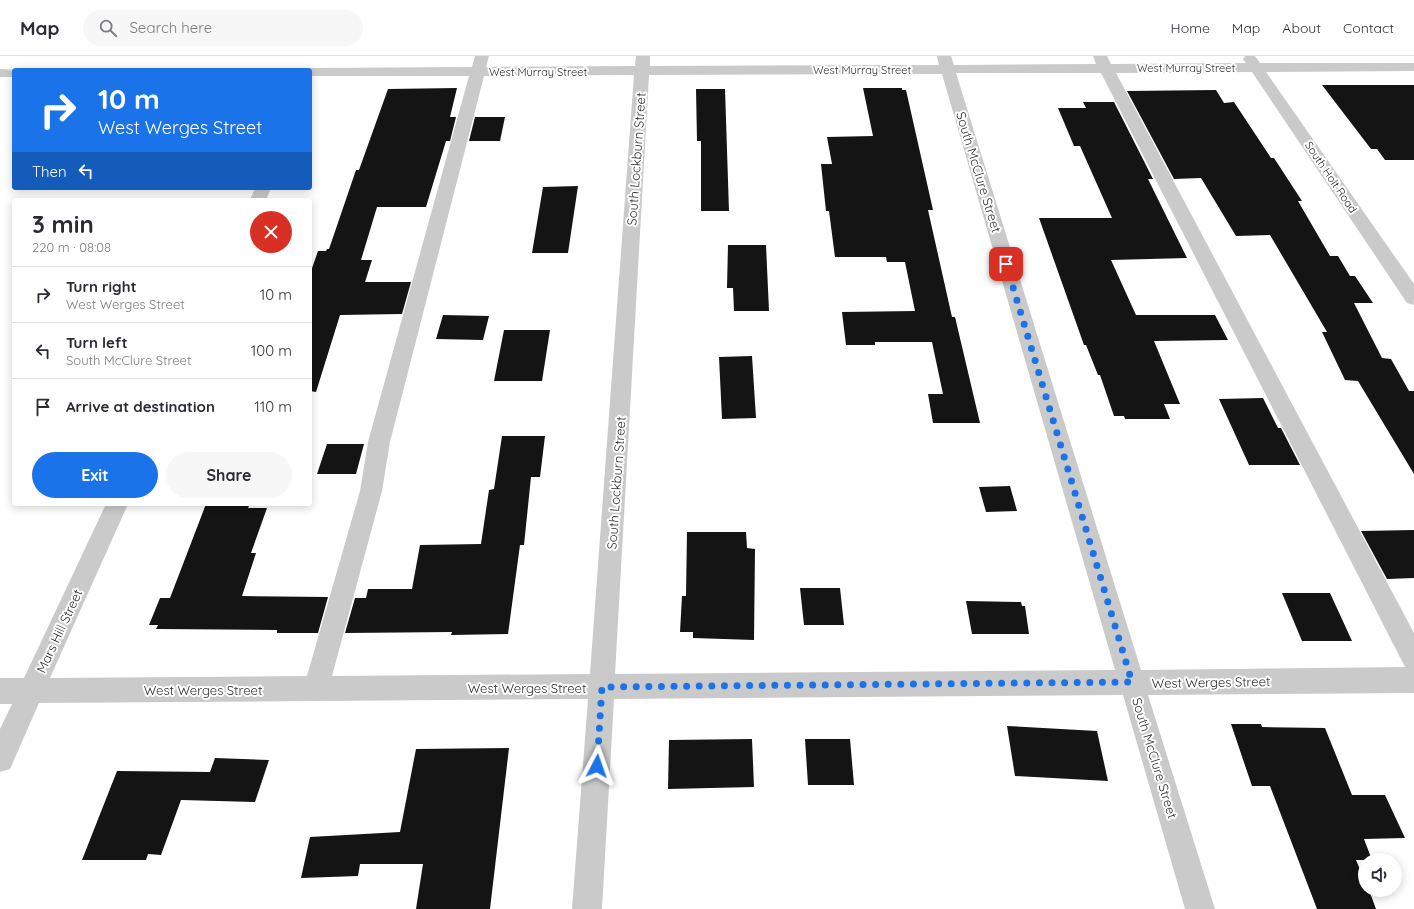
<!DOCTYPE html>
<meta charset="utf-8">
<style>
:root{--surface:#fff;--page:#f7f7f7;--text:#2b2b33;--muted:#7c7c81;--line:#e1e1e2;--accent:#1a73e8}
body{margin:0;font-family:Quicksand,sans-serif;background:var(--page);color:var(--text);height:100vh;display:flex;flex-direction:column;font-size:15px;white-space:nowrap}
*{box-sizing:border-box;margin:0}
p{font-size:13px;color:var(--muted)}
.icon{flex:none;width:22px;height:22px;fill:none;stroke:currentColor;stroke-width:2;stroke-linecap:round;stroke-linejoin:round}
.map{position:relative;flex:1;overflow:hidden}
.drawer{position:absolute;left:12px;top:142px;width:300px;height:308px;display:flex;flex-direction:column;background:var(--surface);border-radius:4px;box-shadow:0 2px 10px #0003}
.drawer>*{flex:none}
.guide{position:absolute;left:12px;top:12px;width:300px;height:122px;border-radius:4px;box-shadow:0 2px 10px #0003;background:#1a73e8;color:#fff;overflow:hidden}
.controls{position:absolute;left:1358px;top:797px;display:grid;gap:8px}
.controls a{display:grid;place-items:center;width:44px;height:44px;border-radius:50%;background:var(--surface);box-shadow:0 2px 10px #0003;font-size:20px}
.pin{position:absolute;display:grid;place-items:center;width:34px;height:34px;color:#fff;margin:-17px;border-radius:8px;box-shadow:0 2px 6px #0006}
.me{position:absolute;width:44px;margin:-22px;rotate:4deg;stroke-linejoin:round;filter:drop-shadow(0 0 3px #0008)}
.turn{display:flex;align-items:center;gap:14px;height:84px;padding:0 20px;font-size:18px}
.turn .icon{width:52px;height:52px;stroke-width:2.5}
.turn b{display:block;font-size:28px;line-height:34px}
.then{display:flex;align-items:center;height:38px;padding:0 20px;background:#0003;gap:8px;font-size:15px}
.round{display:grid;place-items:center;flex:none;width:42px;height:42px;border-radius:21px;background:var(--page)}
.headline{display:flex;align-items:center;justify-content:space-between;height:68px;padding:0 20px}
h1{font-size:24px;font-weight:700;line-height:30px}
.action{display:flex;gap:8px;margin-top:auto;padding:8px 20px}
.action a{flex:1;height:46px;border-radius:24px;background:var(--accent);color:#fff;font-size:16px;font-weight:700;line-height:46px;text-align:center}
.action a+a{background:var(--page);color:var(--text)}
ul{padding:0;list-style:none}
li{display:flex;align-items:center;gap:12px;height:56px;padding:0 20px;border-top:1px solid var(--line)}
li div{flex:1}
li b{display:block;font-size:15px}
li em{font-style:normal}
header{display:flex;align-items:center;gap:24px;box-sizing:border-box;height:56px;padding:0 20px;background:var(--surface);border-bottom:1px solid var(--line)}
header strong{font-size:19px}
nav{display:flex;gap:22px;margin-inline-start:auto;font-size:14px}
.search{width:280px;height:36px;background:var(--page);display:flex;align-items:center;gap:10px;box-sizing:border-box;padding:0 14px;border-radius:22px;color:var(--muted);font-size:15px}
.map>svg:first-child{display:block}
.building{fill:#141414}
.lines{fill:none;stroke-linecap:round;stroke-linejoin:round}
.minor{fill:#cacaca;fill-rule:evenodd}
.route{stroke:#1a73e8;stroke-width:7;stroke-dasharray:0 12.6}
.labels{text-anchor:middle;stroke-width:4;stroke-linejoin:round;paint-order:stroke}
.far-street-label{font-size:11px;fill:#2d2d2d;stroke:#fff}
.street-label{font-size:13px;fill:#2d2d2d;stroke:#fff}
</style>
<header>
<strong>Map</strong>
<div class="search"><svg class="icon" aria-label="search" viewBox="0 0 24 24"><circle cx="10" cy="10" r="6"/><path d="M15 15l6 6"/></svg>Search here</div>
<nav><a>Home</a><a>Map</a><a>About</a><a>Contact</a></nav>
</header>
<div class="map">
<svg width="1414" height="853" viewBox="0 0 1414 853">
<rect width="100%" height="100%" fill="#fff"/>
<path class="building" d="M1322,29H1414V104H1385L1377,93H1371Z
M457,32L450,61H456L450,85H446L426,151H377L361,204H372L365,226H411L402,258L340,259L316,336L310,335V218L318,195H326L327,193H329L356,114H359L388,33Z
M863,32H902V34H906L933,154H928L952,261H955L980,367H933L928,338H943L932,286H875V289H846L842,256L915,255L905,206H887L886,201H835L829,155H826L821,108H832L827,81L873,80Z
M696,33H725L729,155H701V85H697Z
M1216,34L1224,47L1234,46L1271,102H1274L1302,145H1298L1330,200H1338L1350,220H1355L1373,247H1354L1382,302L1391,303L1409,335H1414V418L1358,325L1345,324L1322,276H1327L1270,179L1236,180L1201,122L1174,123L1127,35Z
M1083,46H1114L1153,123H1148L1187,202L1111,204L1136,259H1215L1228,284L1154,285L1180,348H1164L1170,363H1125L1124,360H1114L1100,319H1098L1086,289H1084L1039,162H1112L1080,90H1074L1058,52H1086Z
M475,61H505L500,85H469Z
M578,130L568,197H532L543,131Z
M728,189H766L769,255H734L733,232H727Z
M443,259L489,260L483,284L436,283Z
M504,274H550L542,325H494Z
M752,300L756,362L722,363L719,301Z
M1263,342L1278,372H1281L1300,409H1249L1219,343Z
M502,380H545L540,421H531L524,489H520L508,578L451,579L452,576L345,577L355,542H366L368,533H412L420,489L481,488L489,434L494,433Z
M327,388H364L356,418H317Z
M1010,430L1017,455L986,456L979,431Z
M206,448H250L248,452H267L251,497H256L242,540L328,541L318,577H277V574L156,573L158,569H149L160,542H170Z
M1414,474V522L1387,523L1361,475Z
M687,476H746L747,492L755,493L754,584L693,582V576H680L682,540H686Z
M800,532H840L844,569H804Z
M1282,537H1330L1352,585H1302Z
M966,545L1021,546L1022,550H1025L1029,578H972Z
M1231,668H1261L1262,671L1325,672L1352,739H1385L1405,782L1364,783L1372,804H1356L1365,825V834H1369L1376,853H1317L1270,730H1252Z
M1007,670L1097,675L1108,725L1015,720Z
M752,683L754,731L668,733L669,684Z
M805,683H850L854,729H808Z
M509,692L490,853H416L423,808H360L358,820L301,822L310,781L400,776L416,693Z
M215,702L269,704L255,746L181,744L161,799L148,798L146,804H82L117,715L210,716Z"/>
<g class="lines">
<path class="minor" d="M475,0H489L486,11L635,10L636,0H650V10L939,9L937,0H951L954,9L1096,8L1093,0H1107L1111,8L1246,7L1243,3L1245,0H1255L1260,7H1414V15L1266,16L1414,228V249L1407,247L1252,16L1116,17L1414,577V637L1148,639L1215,853H1185L1123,639L614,643L602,853H572L588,643L39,647L10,713L0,716V673L12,648H0V622H24L106,448H128L50,622L307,620L360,435L368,386L469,20H310V14H304L310,12L472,11ZM956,17H1101L1405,611H1407L1141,614ZM942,18L1115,614L615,618L649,19ZM634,19L590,618L332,620L382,435L390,386L484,20Z
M0,13L19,14H14V21H0Z
M255,132H271L266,144H250Z"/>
</g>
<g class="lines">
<path class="route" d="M597,710L602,631L1132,626L1006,208"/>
</g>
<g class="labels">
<g class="far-street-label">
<text x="1186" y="16">West Murray Street</text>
<text x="862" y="18">West Murray Street</text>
<text x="538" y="20">West Murray Street</text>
<text transform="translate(1331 121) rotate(56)" y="4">South Holt Road</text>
</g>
<g class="street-label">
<text transform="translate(636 103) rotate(-86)" y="5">South Lockburn Street</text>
<text transform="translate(979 116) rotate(73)" y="5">South McClure Street</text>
<text transform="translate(616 427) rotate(-86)" y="5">South Lockburn Street</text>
<text transform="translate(59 575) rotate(-65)" y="5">Mars Hill Street</text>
<text transform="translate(1211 626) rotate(-1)" y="5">West Werges Street</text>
<text x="527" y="637">West Werges Street</text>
<text x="203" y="639">West Werges Street</text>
<text transform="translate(1155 702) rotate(73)" y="5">South McClure Street</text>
</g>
</g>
</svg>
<div class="controls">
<a><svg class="icon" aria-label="sound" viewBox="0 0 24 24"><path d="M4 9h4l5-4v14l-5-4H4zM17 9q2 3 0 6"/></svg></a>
</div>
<div class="pin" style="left:1006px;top:208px;background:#d93025"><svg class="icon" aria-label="arrive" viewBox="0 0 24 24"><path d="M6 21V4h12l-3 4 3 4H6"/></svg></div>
<svg class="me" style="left:597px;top:710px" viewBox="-20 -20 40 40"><path d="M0-17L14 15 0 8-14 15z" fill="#1a73e8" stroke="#fff" stroke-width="4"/></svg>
<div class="guide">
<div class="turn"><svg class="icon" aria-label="right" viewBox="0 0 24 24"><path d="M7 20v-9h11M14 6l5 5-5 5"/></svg><div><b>10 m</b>West Werges Street</div></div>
<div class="then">Then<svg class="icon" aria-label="left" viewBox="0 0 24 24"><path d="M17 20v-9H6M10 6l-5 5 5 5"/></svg></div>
</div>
<section class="drawer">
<div class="headline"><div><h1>3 min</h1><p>220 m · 08:08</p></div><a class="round" style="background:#d93025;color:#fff"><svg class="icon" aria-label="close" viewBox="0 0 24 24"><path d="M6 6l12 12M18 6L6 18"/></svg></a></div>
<ul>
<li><svg class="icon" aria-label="right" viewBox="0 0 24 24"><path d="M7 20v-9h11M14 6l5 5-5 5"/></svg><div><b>Turn right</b><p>West Werges Street</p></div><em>10 m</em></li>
<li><svg class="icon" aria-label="left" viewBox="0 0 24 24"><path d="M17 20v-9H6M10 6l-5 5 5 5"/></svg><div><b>Turn left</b><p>South McClure Street</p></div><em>100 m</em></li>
<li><svg class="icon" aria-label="arrive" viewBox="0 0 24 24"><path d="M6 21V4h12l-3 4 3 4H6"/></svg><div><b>Arrive at destination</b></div><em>110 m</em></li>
</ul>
<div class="action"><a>Exit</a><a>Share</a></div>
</section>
</div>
